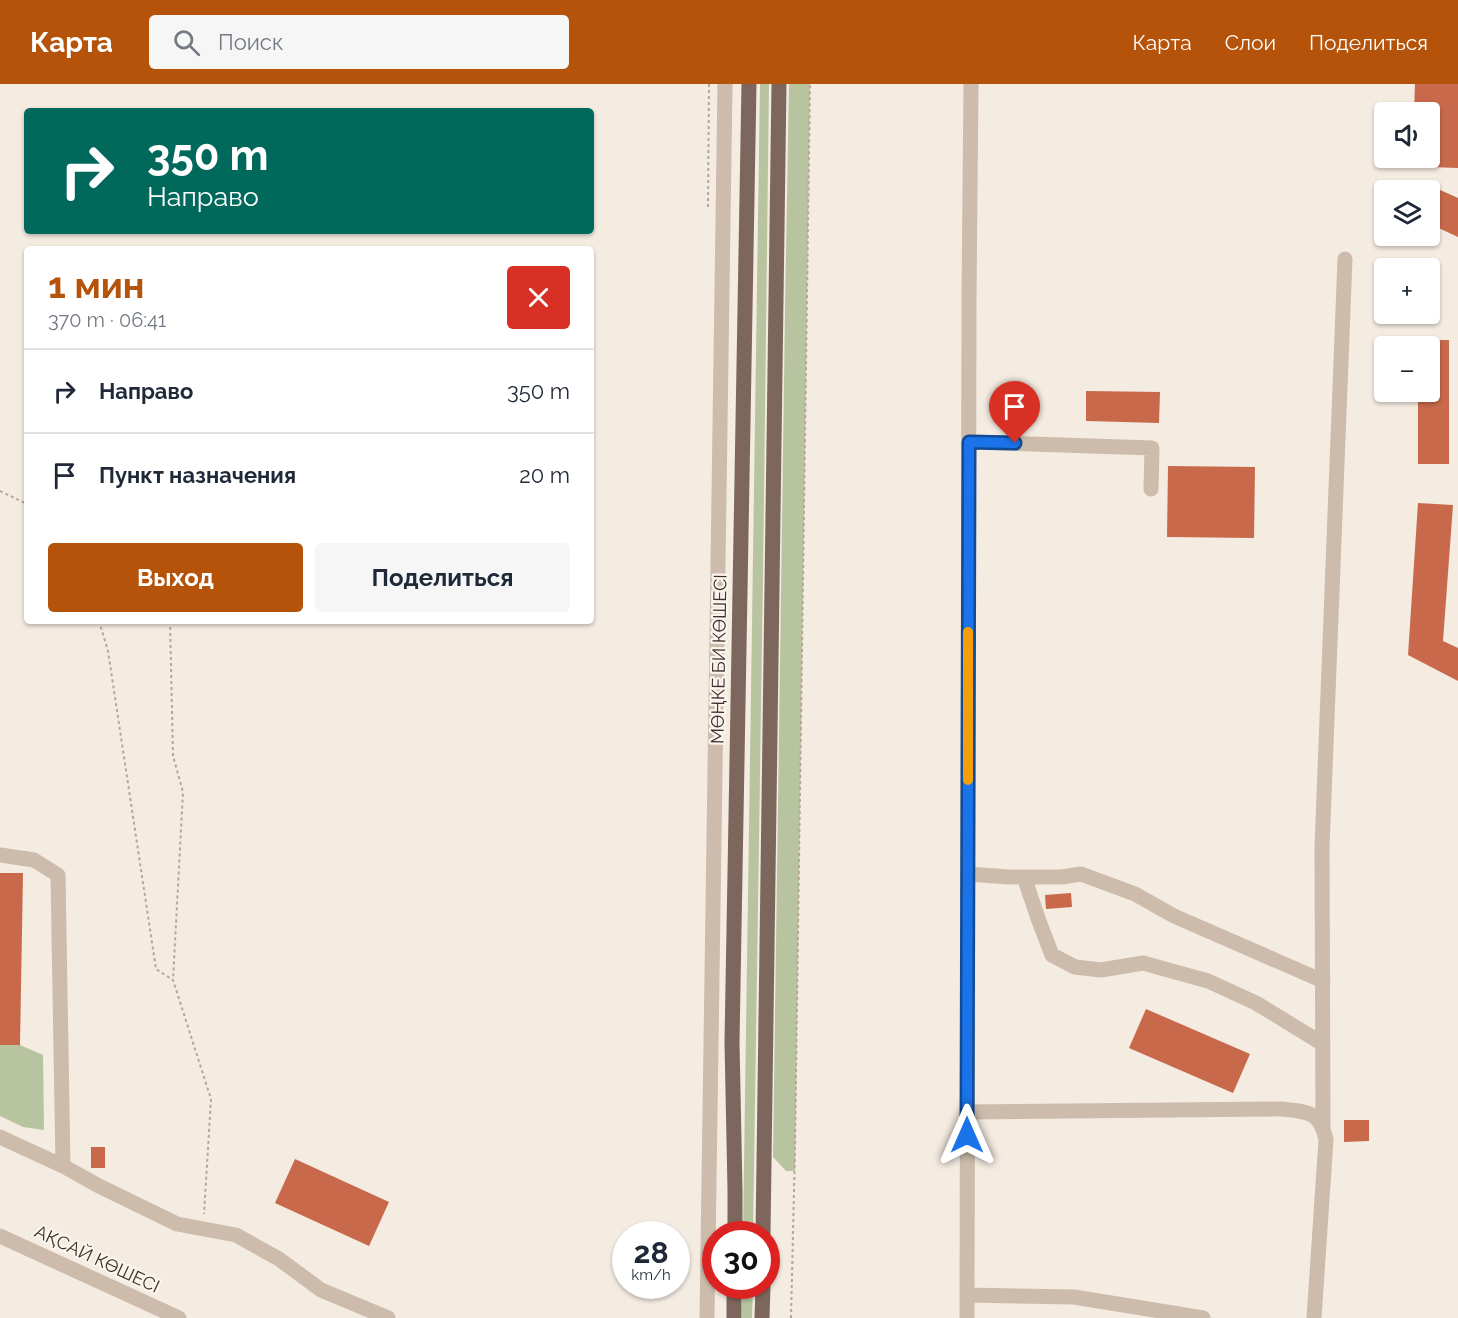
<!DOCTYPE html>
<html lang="ru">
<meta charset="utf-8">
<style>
:root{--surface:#fff;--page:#f6f6f7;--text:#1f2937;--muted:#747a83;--line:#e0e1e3;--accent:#b45309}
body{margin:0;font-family:Raleway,sans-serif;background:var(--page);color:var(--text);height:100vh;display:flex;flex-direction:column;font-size:22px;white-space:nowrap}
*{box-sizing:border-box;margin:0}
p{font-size:20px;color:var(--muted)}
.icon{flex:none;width:33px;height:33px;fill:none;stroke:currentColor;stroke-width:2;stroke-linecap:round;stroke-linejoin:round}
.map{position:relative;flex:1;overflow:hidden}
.panel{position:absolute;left:24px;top:162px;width:570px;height:378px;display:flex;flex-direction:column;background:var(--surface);border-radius:6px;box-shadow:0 2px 4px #0004}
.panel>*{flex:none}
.guide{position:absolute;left:24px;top:24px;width:570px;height:126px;border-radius:6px;box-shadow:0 2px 4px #0004;background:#00695c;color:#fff;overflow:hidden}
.fabs{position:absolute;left:1374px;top:18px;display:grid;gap:12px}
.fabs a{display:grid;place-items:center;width:66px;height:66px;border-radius:6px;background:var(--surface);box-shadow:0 2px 4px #0004;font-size:30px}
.speed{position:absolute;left:612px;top:1137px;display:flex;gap:12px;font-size:30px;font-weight:700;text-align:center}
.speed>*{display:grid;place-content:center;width:78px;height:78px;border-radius:50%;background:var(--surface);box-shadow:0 2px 4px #0004;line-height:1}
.speed small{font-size:15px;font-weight:400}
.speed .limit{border:9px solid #d22;background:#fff;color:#111}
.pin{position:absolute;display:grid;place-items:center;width:51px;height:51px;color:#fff;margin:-62px -26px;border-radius:50% 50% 50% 0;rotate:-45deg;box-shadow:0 0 6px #0007}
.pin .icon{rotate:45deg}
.me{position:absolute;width:66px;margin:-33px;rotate:0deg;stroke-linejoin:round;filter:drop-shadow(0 0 4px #0008)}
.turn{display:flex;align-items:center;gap:21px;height:126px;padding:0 24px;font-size:27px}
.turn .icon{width:78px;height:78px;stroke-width:2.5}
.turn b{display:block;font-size:42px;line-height:51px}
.round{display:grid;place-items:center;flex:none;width:63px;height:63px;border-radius:6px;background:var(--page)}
.overview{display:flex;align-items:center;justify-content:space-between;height:102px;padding:0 24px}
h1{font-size:36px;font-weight:700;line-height:45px;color:var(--accent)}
.action{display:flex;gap:12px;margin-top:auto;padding:12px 24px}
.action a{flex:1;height:69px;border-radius:6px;background:var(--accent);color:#fff;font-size:24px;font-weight:700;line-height:69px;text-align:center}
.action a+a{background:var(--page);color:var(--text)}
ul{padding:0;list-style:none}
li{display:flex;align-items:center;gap:18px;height:84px;padding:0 24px;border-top:2px solid var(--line)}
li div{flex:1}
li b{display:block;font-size:22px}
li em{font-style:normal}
header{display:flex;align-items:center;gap:36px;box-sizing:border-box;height:84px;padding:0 30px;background:var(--accent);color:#fff}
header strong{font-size:28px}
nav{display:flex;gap:33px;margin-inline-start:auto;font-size:21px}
.search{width:420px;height:54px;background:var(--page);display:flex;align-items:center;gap:15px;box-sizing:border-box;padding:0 21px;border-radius:6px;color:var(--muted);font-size:22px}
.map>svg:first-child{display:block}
.green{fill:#b8c4a0}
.building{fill:#c8694b}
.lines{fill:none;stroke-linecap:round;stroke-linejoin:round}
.path{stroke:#b9a596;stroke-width:2;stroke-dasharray:3 3;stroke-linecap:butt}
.minor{stroke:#cdbbac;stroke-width:15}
.major{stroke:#7d675c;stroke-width:15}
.route-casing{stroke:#114b97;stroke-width:15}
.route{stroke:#1a73e8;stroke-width:10}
.slow{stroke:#f59e0b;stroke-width:10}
.labels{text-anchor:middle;stroke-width:4.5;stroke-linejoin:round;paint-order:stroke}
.street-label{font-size:18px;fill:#3b302b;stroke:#fbf5ee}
</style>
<header>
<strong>Карта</strong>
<div class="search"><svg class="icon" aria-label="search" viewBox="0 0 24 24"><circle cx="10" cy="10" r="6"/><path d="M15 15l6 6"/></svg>Поиск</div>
<nav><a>Карта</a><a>Слои</a><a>Поделиться</a></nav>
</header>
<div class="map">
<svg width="1458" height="1234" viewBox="0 0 1458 1234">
<rect width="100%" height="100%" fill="#f4ebe1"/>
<path class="green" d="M760,0H769L763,494L753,1150H743Z
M789,0H810L795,1087H786L773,1073L785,227Z
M0,961H20L43,971L44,1046L23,1043L0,1032Z
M742,1202H753L752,1234H742Z"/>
<path class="building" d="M1415,0H1458V84L1430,83V28H1414Z
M1438,105L1458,114V153L1430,140V123Z
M1430,256H1449V380H1418V308H1430Z
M1086,307L1160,308L1159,339L1086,337Z
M1168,382L1255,383L1254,454L1167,453Z
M1418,419L1453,421L1443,557L1458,564V597L1408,571Z
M0,789H23L20,961H0Z
M1071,809L1072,823L1046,825L1045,811Z
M1146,925L1250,970L1233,1009L1129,964Z
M1344,1036H1369V1057L1344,1058Z
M91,1063H105V1084H91Z
M295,1075L389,1118L369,1162L275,1119Z"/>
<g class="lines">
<path class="path" d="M708,123L709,0
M0,407L27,420
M99,537L108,567L156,885L173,896L211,1015L204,1130
M170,537L173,672L183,708L173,896
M791,1234L795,1064L810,0"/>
<path class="minor" d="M969,358L1152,364L1151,405
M0,771L34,776L58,791L63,1082
M968,790L1009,793H1062L1081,790L1135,810L1174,832L1323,897
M1024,793L1039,837L1052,871L1075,883L1101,886L1143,879L1208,897L1256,919L1323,960
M967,1028L1282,1025C1308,1028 1320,1027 1326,1056L1314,1234
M1323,1043L1322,763L1345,175
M0,1053L63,1082L99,1102L177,1140L236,1151L279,1175L321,1206L388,1234
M0,1152L179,1234
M967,1211L1074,1213L1203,1234
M707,1234L725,0
M967,1234L969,215L971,0"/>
<path class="major" d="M735,1150V1106L732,958L749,0
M763,1150L779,0
M734,1234V1202
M762,1234L763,1202"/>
</g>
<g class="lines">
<defs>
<path id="route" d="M967,1051L969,358L1015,359"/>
</defs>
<use href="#route" class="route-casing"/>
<use href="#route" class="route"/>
<path class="slow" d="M968,696V548"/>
</g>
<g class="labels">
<g class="street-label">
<text transform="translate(719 575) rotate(-89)" y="6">МӨҢКЕ БИ КӨШЕСІ</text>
<text transform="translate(97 1175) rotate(25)" y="6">АҚСАЙ КӨШЕСІ</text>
</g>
</g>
</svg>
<div class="fabs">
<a><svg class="icon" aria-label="sound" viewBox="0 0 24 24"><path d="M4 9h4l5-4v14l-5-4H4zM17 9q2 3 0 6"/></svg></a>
<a><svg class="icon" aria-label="layers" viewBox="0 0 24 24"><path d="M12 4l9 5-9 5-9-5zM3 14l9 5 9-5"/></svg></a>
<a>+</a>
<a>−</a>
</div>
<div class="speed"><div>28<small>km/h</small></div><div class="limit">30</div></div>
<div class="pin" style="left:1015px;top:359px;background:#d93025"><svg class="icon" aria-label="arrive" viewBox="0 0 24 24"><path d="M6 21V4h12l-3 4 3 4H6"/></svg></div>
<svg class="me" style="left:967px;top:1051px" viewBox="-20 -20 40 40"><path d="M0-17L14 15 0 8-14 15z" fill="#1a73e8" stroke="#fff" stroke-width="4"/></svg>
<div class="guide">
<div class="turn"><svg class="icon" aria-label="right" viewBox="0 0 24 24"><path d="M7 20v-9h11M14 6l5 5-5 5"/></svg><div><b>350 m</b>Направо</div></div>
</div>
<section class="panel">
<div class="overview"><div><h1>1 мин</h1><p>370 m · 06:41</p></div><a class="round" style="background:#d93025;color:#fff"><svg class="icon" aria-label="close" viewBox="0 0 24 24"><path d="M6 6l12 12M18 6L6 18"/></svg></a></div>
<ul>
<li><svg class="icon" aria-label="right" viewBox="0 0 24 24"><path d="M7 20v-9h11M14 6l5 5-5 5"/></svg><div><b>Направо</b></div><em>350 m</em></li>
<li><svg class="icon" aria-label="arrive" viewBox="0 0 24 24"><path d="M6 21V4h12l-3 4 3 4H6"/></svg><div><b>Пункт назначения</b></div><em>20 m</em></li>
</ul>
<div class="action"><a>Выход</a><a>Поделиться</a></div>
</section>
</div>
